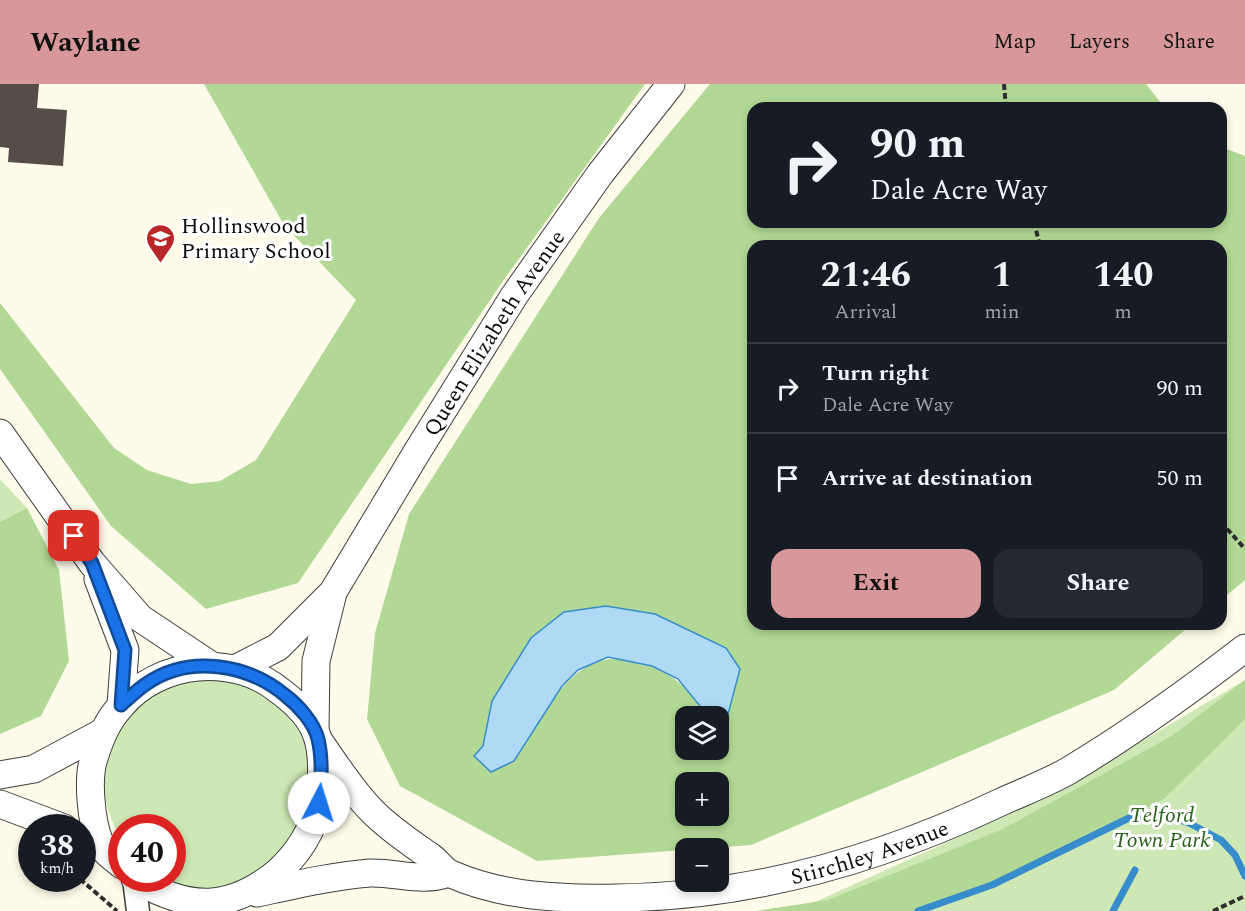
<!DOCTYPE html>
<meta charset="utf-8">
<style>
:root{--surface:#171b24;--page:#242831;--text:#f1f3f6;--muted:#9ea1a6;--line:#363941;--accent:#d8979a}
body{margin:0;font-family:Spectral,serif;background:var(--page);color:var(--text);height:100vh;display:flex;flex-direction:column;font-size:22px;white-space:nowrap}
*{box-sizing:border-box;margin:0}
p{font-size:20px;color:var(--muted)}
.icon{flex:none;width:33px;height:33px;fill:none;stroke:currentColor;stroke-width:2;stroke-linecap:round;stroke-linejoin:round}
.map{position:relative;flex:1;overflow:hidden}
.panel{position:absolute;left:747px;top:156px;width:480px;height:390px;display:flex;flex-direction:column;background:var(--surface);border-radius:18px;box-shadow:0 3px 9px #0003}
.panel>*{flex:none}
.guide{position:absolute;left:747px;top:18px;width:480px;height:126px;border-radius:18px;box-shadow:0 3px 9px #0003;background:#171b24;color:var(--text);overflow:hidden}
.tools{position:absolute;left:675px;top:622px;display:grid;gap:12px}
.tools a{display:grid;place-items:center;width:54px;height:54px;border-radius:12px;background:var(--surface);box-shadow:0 3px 9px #0003;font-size:30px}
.speed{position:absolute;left:18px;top:730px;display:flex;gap:12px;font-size:30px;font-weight:700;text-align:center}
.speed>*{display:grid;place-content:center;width:78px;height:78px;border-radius:50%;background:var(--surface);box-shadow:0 3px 9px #0003;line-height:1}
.speed small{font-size:15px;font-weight:400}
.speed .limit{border:9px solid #d22;background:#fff;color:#111}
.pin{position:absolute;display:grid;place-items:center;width:51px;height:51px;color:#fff;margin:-26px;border-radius:12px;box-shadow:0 3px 9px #0006}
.me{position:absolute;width:66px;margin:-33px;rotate:5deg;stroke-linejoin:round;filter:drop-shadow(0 0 4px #0008)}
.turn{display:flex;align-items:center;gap:21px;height:126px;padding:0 24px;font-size:27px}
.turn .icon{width:78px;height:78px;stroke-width:2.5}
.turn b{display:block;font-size:42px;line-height:51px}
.eta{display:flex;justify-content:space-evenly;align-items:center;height:102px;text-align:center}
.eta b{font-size:36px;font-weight:700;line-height:42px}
.action{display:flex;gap:12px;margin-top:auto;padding:12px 24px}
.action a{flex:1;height:69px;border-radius:18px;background:var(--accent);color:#111;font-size:24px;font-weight:700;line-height:69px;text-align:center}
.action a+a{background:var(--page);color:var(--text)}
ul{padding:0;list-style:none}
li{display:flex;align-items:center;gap:18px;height:90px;padding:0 24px;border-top:2px solid var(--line)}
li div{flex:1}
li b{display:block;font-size:22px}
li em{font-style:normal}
header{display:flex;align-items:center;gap:36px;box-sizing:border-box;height:84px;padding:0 30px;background:var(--accent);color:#111}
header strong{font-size:28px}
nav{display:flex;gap:33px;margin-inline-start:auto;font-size:21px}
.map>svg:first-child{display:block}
.green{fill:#cee8b5}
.forest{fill:#b1d894;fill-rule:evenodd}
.water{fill:#afdaf5;stroke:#378dcb;stroke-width:1.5}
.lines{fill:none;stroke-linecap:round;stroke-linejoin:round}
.stream{stroke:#378dcb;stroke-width:7}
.building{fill:#544d48}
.minor-casing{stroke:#3e3e3e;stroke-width:25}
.tertiary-casing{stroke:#3e3e3e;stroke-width:29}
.path{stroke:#2d2d2d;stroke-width:4;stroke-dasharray:6 3;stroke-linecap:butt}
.minor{stroke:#fff;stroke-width:22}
.tertiary{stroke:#fff;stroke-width:27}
.route-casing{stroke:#114b97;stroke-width:15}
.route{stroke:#1a73e8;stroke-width:10}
.labels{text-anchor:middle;stroke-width:6;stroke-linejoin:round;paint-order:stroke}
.poi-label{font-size:22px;fill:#0b0b0b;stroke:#fff;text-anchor:start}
.street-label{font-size:22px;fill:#0b0b0b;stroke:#fff}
.park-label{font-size:22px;font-style:italic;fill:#2a611d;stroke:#fff}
</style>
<header>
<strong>Waylane</strong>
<nav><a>Map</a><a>Layers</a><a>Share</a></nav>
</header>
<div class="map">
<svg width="1245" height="827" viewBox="0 0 1245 827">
<rect width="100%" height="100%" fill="#fffbea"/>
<path class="green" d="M0,395L27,424L0,438Z
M215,594L248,600L279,619L303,647L315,681L303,753L248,800L212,807L176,801L165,795H172V744H122L121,757C112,738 103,718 104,696C107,652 138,608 183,597C193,595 204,595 215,594Z
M1245,596V827H795L1051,711Z"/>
<path class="forest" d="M204,0H645L503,197L298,499L206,525L111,442L0,285V219L114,364L147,386L191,400L220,397L256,376L356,216L284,141Z
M710,0H1146L1165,24H753V138H1221V63L1245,72V496L1221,516V162H753V540H1192L1114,606L751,761L537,777L400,702L367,635L375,549L409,430L599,134ZM606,522L727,634L719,639L718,666H686V633H702C698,612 679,596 661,587C580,544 550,621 514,677L474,672ZM686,699H718V732H686Z
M27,424L59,486L69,577L41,632L0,650V438Z
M1245,596V635L1165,714L1072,764L992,801L918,827H755L828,816L1003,745L1172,652Z"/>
<path class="water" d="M606,522L655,530L726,564L740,585L727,634L719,639L718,633H702L700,622L678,595L652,582L608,573L578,586L562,602L514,677L491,688L474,672L483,662L492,617L531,554L564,528Z"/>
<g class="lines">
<path class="stream" d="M918,827L992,801L1129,734L1160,730L1189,739L1221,756L1235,771L1245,792
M1113,827L1135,786"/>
</g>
<path class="building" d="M0,0H39L37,24L67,26L63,82L8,78L9,64L0,63Z"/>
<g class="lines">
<defs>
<path id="minor" d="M134,795L138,827"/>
<g id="tertiary">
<path d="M0,349L92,479L140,534L212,582"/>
<path d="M98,495L125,566L121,621"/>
<path id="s1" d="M237,584L278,563L333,508L417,368L514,212L600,90L671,0"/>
<path d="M315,646L316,577L333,509"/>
<path id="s2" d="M319,657C336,681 352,707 373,728C391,746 411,759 431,773C438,778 443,787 451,790C503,813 561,815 616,814C750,813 881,775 1001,718C1023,708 1047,699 1068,687C1130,650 1188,608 1245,564"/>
<path d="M0,691L34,685L103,648"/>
<path d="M0,720L64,744"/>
<path d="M122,781C115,775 103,767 100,759C91,738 87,694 94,674C100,655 107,637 121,622C159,576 234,569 280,607C295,618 311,633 317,652C322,666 322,686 321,701C319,736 304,764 278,788C230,827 189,827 135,795"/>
<path d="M257,809C294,801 332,792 370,789C396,788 423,799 448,789"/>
</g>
</defs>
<use href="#minor" class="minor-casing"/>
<use href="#tertiary" class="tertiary-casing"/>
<path class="path" d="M1004,0L1006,24
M1034,138L1040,162
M1221,438L1245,465
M80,795L117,827
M1213,827L1245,812"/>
<use href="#minor" class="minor"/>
<use href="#tertiary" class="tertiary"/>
</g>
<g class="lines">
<defs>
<path id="route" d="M74,452L92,479L125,566L121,621C129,614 137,606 146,600C189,570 248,580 286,612C299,622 314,639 318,655C323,676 321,699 319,719"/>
</defs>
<use href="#route" class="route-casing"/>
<use href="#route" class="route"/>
</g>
<defs>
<symbol id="school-pin" viewBox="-11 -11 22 30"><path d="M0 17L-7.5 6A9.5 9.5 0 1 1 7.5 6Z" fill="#b92629" stroke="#fff"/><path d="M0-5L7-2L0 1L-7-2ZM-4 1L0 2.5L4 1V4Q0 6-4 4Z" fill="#fff"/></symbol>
</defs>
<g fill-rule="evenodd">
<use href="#school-pin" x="144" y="138" width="33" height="45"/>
</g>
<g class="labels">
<g class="poi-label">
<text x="181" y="149">Hollinswood<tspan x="181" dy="25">Primary School</tspan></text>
</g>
<g class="street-label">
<text dy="8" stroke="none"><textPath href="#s1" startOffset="429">Queen Elizabeth Avenue</textPath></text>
<text dy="8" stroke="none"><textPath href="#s2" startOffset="616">Stirchley Avenue</textPath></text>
</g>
<g class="park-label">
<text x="1162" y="738">Telford<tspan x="1162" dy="25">Town Park</tspan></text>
</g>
</g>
</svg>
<div class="tools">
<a><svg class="icon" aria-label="layers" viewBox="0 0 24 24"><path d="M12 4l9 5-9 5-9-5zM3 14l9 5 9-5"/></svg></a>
<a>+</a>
<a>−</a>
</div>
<div class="speed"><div>38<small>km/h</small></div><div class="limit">40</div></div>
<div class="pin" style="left:74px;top:452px;background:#d93025"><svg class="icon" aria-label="arrive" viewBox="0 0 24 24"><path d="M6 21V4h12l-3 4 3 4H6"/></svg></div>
<svg class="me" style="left:319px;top:719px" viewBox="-20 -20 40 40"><circle r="19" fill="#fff"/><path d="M0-13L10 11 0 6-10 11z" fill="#1a73e8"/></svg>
<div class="guide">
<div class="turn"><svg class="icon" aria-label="right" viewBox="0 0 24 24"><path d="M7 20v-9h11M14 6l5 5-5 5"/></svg><div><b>90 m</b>Dale Acre Way</div></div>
</div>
<section class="panel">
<div class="eta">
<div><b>21:46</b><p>Arrival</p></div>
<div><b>1</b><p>min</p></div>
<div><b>140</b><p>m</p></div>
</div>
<ul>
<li><svg class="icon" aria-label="right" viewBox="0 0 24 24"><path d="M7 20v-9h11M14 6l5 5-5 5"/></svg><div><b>Turn right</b><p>Dale Acre Way</p></div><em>90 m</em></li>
<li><svg class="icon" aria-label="arrive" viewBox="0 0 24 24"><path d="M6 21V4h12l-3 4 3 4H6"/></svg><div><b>Arrive at destination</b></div><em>50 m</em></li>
</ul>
<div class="action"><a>Exit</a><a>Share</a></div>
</section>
</div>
